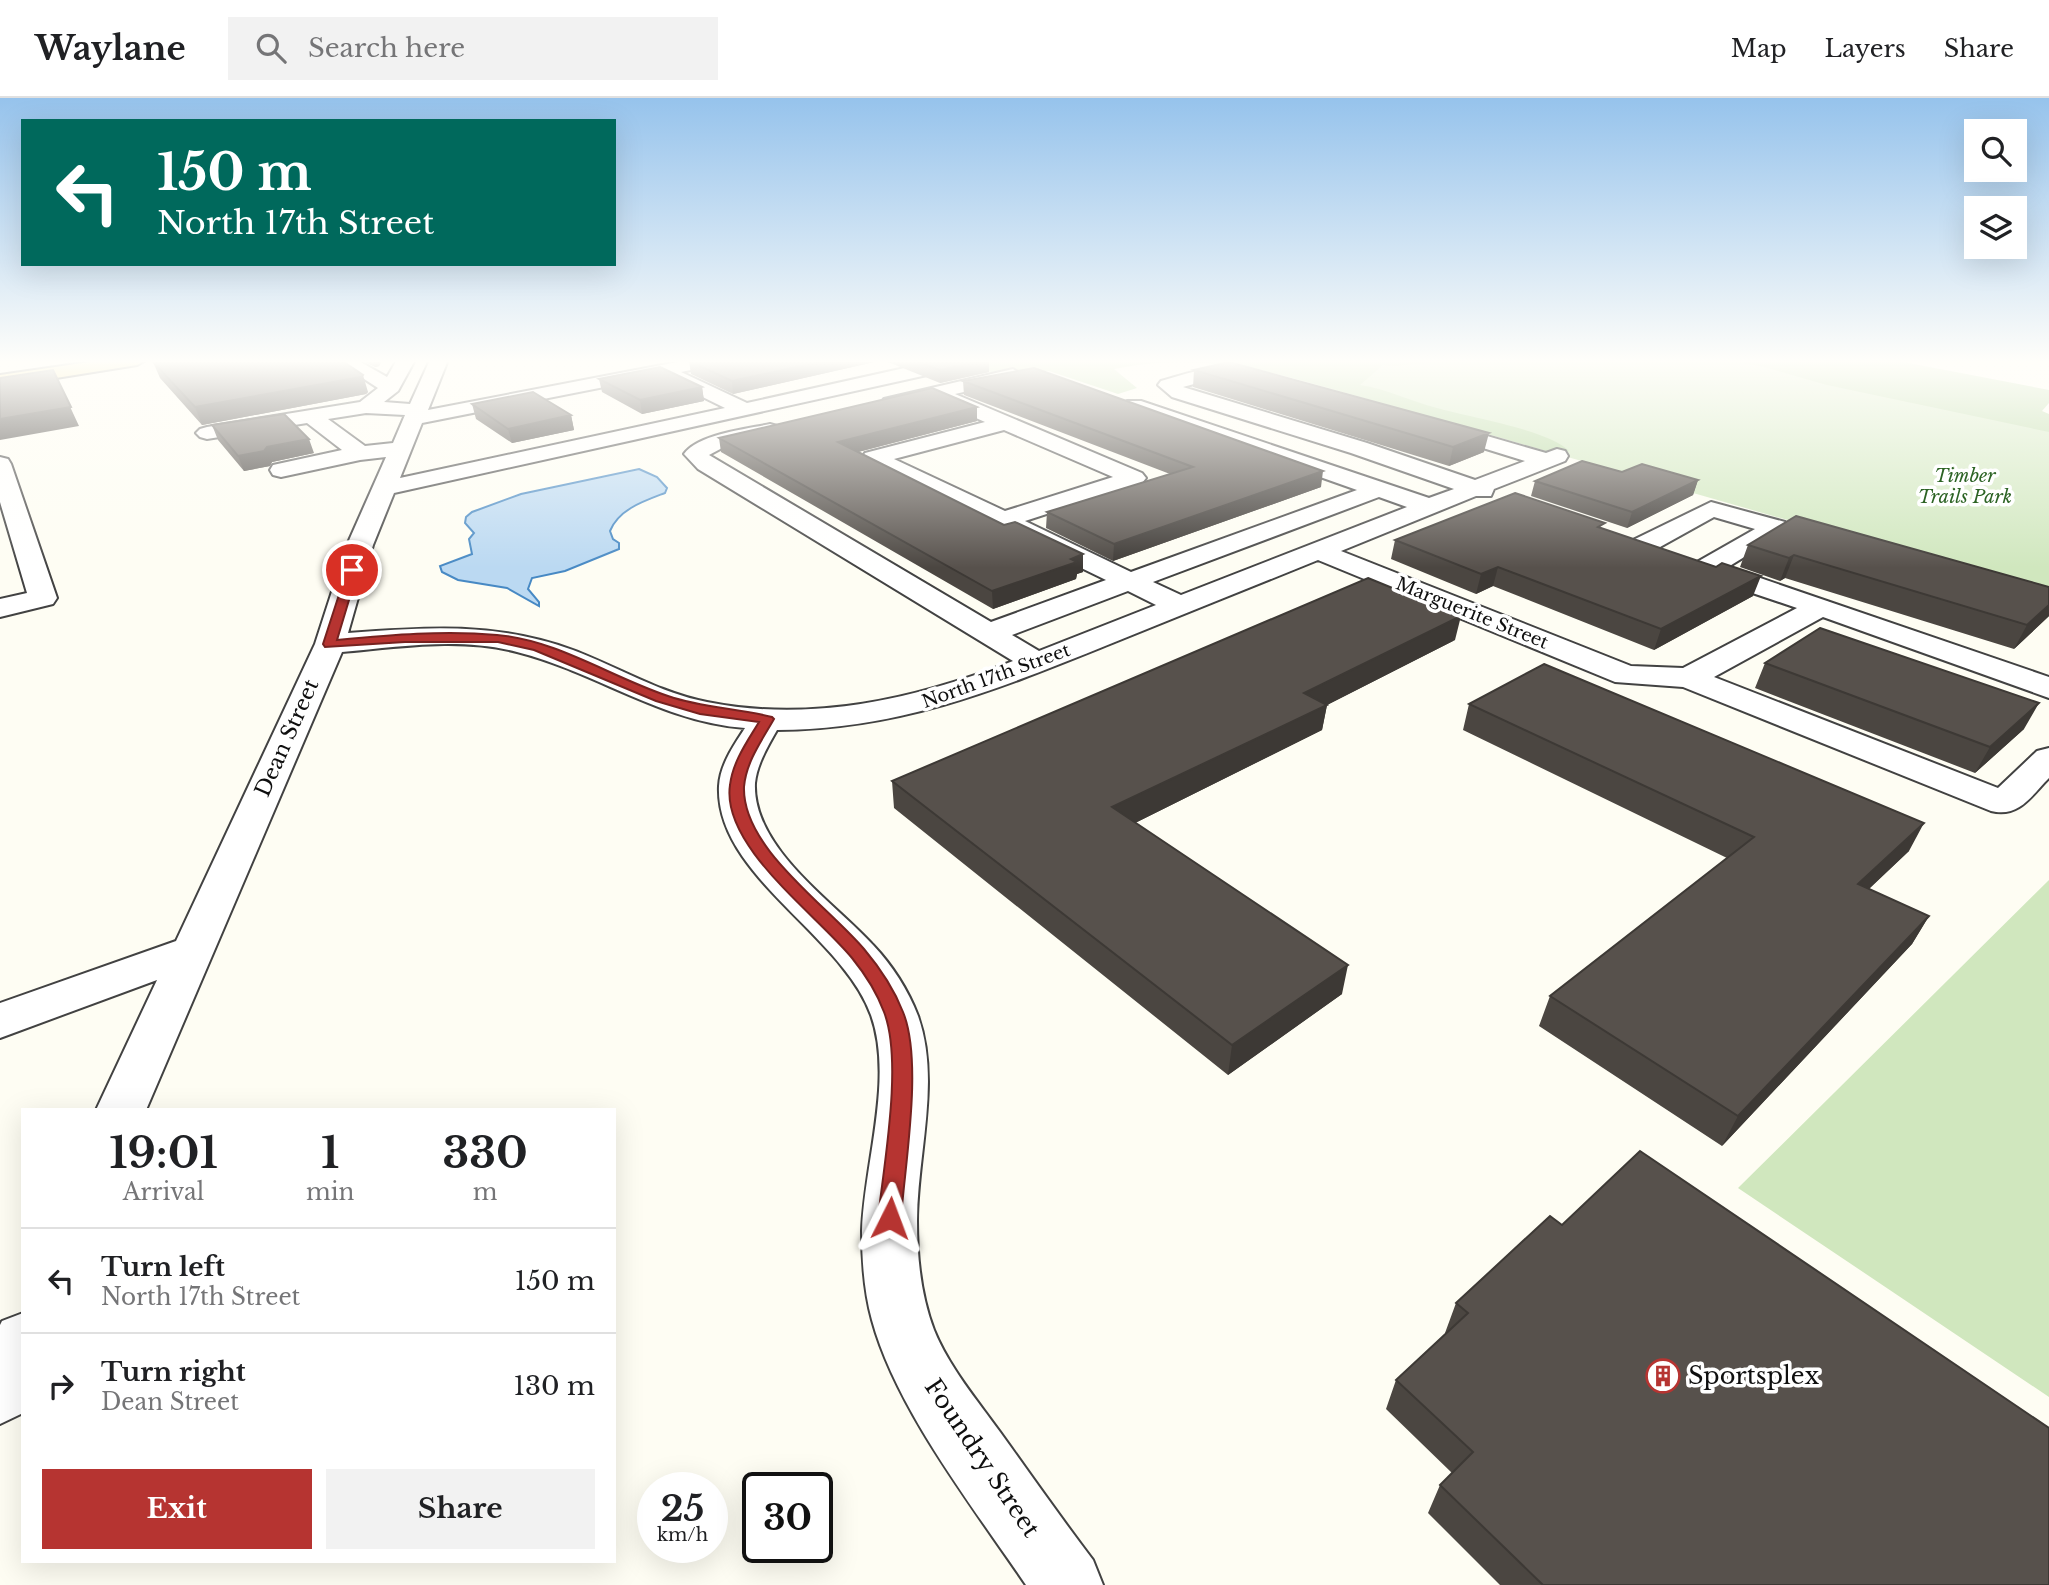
<!DOCTYPE html>
<style>
:root{--surface:#fff;--page:#f2f2f2;--text:#202124;--muted:#757577;--line:#e0e0e0;--accent:#b63431}
body{margin:0;font-family:"Libre Baskerville",serif;background:var(--page);color:var(--text);height:100vh;display:flex;flex-direction:column;font-size:26px;white-space:nowrap}
*{box-sizing:border-box;margin:0}
p{font-size:23px;color:var(--muted)}
.icon{flex:none;width:38px;height:38px;fill:none;stroke:currentColor;stroke-width:2;stroke-linecap:round;stroke-linejoin:round}
.map{position:relative;flex:1;overflow:hidden}
.sheet{position:absolute;left:21px;top:1010px;width:595px;height:455px;display:flex;flex-direction:column;background:var(--surface);border-radius:0px;box-shadow:0 7px 28px #0002}
.sheet>*{flex:none}
.hud{position:absolute;left:21px;top:21px;width:595px;height:147px;border-radius:0px;box-shadow:0 7px 28px #0002;background:#00695c;color:#fff;overflow:hidden}
.buttons{position:absolute;left:1964px;top:21px;display:grid;gap:14px}
.buttons a{display:grid;place-items:center;width:63px;height:63px;border-radius:0px;background:var(--surface);box-shadow:0 7px 28px #0002;font-size:35px}
.speed{position:absolute;left:637px;top:1374px;display:flex;gap:14px;font-size:35px;font-weight:700;text-align:center}
.speed>*{display:grid;place-content:center;width:91px;height:91px;border-radius:50%;background:var(--surface);box-shadow:0 7px 28px #0002;line-height:1}
.speed small{font-size:18px;font-weight:400}
.speed .limit{border:4px solid #111;border-radius:10px;background:#fff;color:#111}
.pin{position:absolute;display:grid;place-items:center;width:60px;height:60px;color:#fff;margin:-30px;border:4px solid #fff;border-radius:50%;box-shadow:0 2px 7px #0007}
.me{position:absolute;width:77px;margin:-38px;rotate:3deg;stroke-linejoin:round;filter:drop-shadow(0 0 5px #0008)}
.turn{display:flex;align-items:center;gap:24px;height:147px;padding:0 21px;font-size:32px}
.turn .icon{width:91px;height:91px;stroke-width:2.5}
.turn b{display:block;font-size:49px;line-height:60px}
.eta{display:flex;justify-content:space-evenly;align-items:center;height:119px;text-align:center}
.eta b{font-size:42px;font-weight:700;line-height:49px}
.action{display:flex;gap:14px;margin-top:auto;padding:14px 21px}
.action a{flex:1;height:80px;border-radius:0px;background:var(--accent);color:#fff;font-size:28px;font-weight:700;line-height:80px;text-align:center}
.action a+a{background:var(--page);color:var(--text)}
ul{padding:0;list-style:none}
li{display:flex;align-items:center;gap:21px;height:105px;padding:0 21px;border-top:2px solid var(--line)}
li div{flex:1}
li b{display:block;font-size:26px}
li em{font-style:normal}
header{display:flex;align-items:center;gap:42px;box-sizing:border-box;height:98px;padding:0 35px;background:var(--surface);border-bottom:2px solid var(--line)}
header strong{font-size:33px}
nav{display:flex;gap:38px;margin-inline-start:auto;font-size:24px}
.search{width:490px;height:63px;background:var(--page);display:flex;align-items:center;gap:18px;box-sizing:border-box;padding:0 24px;border-radius:0px;color:var(--muted);font-size:26px}
.map>svg:first-child{display:block}
.green{fill:#d0e7be}
.forest{fill:#b4d69e}
.water{fill:#bbd9f2;stroke:#4789c4;stroke-width:2}
.lines{fill:none;stroke-linecap:round;stroke-linejoin:round}
.minor-casing{stroke:#424242;stroke-width:4}
.major-casing{stroke:#202020;stroke-width:4}
.minor{fill:#fff;fill-rule:evenodd}
.major{fill:#eed972;fill-rule:evenodd}
.wall{fill:#4b4641}
.shaded-wall{fill:#3d3935}
.building{fill:#57514c;stroke:#3d3935;stroke-width:2}
.route{fill:#b63431;stroke:#762220;stroke-width:2}
.labels{text-anchor:middle;stroke-width:7;stroke-linejoin:round;paint-order:stroke}
.far-park-label{font-size:18px;font-style:italic;fill:#2c6324;stroke:#fff}
.far-street-label{font-size:18px;fill:#0f0f0f;stroke:#fff}
.street-label{font-size:21px;fill:#0f0f0f;stroke:#fff}
.near-poi-label{font-size:24px;fill:#0f0f0f;stroke:#fff;text-anchor:start}
.near-street-label{font-size:24px;fill:#0f0f0f;stroke:#fff}
</style>
<header>
<strong>Waylane</strong>
<div class="search"><svg class="icon" aria-label="search" viewBox="0 0 24 24"><circle cx="10" cy="10" r="6"/><path d="M15 15l6 6"/></svg>Search here</div>
<nav><a>Map</a><a>Layers</a><a>Share</a></nav>
</header>
<div class="map">
<svg width="2049" height="1487" viewBox="0 0 2049 1487">
<rect width="100%" height="100%" fill="#fefdf3"/>
<path class="green" d="M1229,262H1764L2049,323V497Z
M2049,782V1299L1738,1090Z"/>
<path class="forest" d="M962,262H1433L1431,265C1414,264 1400,270 1383,267L1360,287C1387,291 1410,303 1437,310C1468,319 1549,332 1569,353L1560,357C1501,340 1441,322 1381,305C1290,279 1211,251 1114,271L1137,290L1118,296L1049,273L991,274Z
M1729,262H1893L2049,292V305L2042,313L2049,316V334L1827,287L1764,269Z"/>
<path class="water" d="M639,371L657,379L667,390L665,395C644,403 619,411 610,433L613,441L619,445V451L565,473L532,480L528,491L539,504V508L507,490L458,482L442,474L440,468L472,456L469,441L474,435L465,425L466,419L472,414L521,396Z"/>
<g class="lines">
<defs>
<path id="minor" d="M335,262H357L387,279L397,262H415L398,293L384,304L410,306L430,262H448L428,312L688,262H724L721,266L681,274L747,305L927,265L936,271L927,277L394,395L373,447L348,535C426,529 498,524 573,552C618,569 660,595 707,604C811,625 916,601 1013,563L698,371L684,356C698,336 747,331 770,326L777,328L781,332L777,336L724,349L709,357L991,524L1106,482L865,365L862,360L865,355L985,324L933,301L891,311L884,309L881,305L884,301L1013,271L1022,277L1020,281L955,296L1142,375L1146,380L1142,385L1025,423L1131,474L1357,392L1127,311L1124,307L1127,303H1141L1429,400L1454,391L1351,355L1172,299L1158,287L1161,283C1192,274 1221,264 1253,272L1255,276L1246,282L1216,280L1183,289L1367,345L1475,382L1525,363L1428,333L1425,329L1428,325H1442L1546,355L1557,351L1565,353L1568,358L1565,363L1494,391L1491,398H1476L1341,453L1631,568L1683,570L1797,510L1699,477L1694,470L1697,464L1755,431L1714,419L1651,454L1642,456L1633,454L1629,448L1633,442L1711,404L1785,424L1789,429L1785,434L1728,469L2049,579V600L1823,519L1714,579L1998,690L2037,653L2049,650V680C2031,698 2019,720 1991,713L1683,589L1615,584L1318,462C1249,490 1179,518 1110,546C998,591 902,631 777,632C768,648 757,666 755,685C752,750 834,804 873,847C892,867 908,892 918,918C941,983 917,1057 917,1123C917,1160 921,1198 934,1232C949,1269 977,1302 1000,1334C1031,1377 1061,1420 1093,1462L1103,1487H1026C974,1410 896,1311 872,1222C864,1193 862,1163 862,1133C864,1066 894,981 871,917C842,836 715,777 719,688C720,667 734,647 745,630C662,624 596,574 517,554C460,539 400,549 342,554L146,1012H96L157,882L0,940V905L176,843L315,546L347,447L386,359L360,362L281,379L273,377L270,372L273,367L342,352L307,325L207,341L200,339L196,335L200,331L207,329L360,304L378,290ZM660,278L725,310L400,380L422,325ZM366,315L405,317L393,345L365,348L328,321ZM1004,332L1113,379L1005,413L894,361ZM1379,399L1407,409L1181,497L1153,484ZM1128,493L1156,507L1039,553L1012,537Z
M0,359L8,361L11,366L57,500L53,506L0,519V501L27,495L0,404Z
M23,1215V1315L0,1326V1227L2,1223Z"/>
<path id="major" d="M103,262H146L137,267L0,289V277Z"/>
</defs>
<use href="#minor" class="minor-casing"/>
<use href="#major" class="major-casing"/>
<use href="#minor" class="minor"/>
<use href="#major" class="major"/>
</g>
<path class="wall" d="M169,262H344L345,265L368,294L366,296L202,327L160,280L153,264Z
M361,262H382L379,268L375,269Z
M697,262H989V274L940,285L883,262L733,296L691,276L689,263Z
M1194,272L1484,354L1449,368L1193,289Z
M599,281L702,289L704,303L642,316L602,294Z
M963,283L1321,389L1113,463L1046,430L1047,414L1170,376L964,297Z
M472,306L571,317L574,332L512,345L476,321Z
M977,309V323L858,354L1083,474L1077,476L1076,481L993,511L721,354L719,340Z
M212,327L314,355L272,364L270,368L244,373L218,342Z
M1622,374L1698,382L1693,397L1627,430L1531,398L1535,383Z
M1604,431L1753,498L1654,552L1493,488L1476,496L1391,461L1395,442Z
M1748,447L2049,489V518L2014,551L1785,480L1780,483L1740,469Z
M1455,542L1327,607L1322,632L1135,725L1342,896L1228,977L894,710L892,683Z
M1765,565L2024,631L1975,675L1755,590Z
M1469,606L1909,753L1869,791L1929,818L1912,846L1722,1048L1539,928L1550,898L1727,760L1463,632Z
M1456,1205L2049,1487H1500L1428,1415L1440,1387L1452,1375L1386,1311L1396,1282L1446,1236L1445,1235Z"/>
<path class="shaded-wall" d="M372,262H382L379,268L375,269Z
M829,262H883L733,296L732,283Z
M989,262V274L940,285V272Z
M53,272L79,328L0,342V321Z
M363,277L368,294L366,296L202,327L195,309Z
M702,289L704,303L642,316L640,302Z
M977,309V323L839,359L838,344Z
M571,317L574,332L512,345L508,331Z
M1489,335L1484,354L1449,368L1453,349Z
M309,341L314,355L272,364L270,368L244,373L238,358L267,349Z
M1323,373L1321,389L1113,463L1114,446Z
M1698,382L1693,397L1627,430L1632,414Z
M1083,456V474L1077,476L1076,481L993,511L992,493Z
M1794,457L1785,480L1780,483L1789,460Z
M1498,469L1493,488L1476,496L1481,476Z
M1761,478L1753,498L1654,552L1661,531Z
M2049,507V518L2014,551L2027,527Z
M1461,518L1455,542L1327,607L1322,632L1111,737L1112,709L1304,595Z
M2039,605L2024,631L1975,675L1990,649Z
M1924,725L1909,753L1843,815L1858,786Z
M1929,818L1912,846L1722,1048L1738,1018Z
M1348,867L1342,896L1228,977L1232,947Z"/>
<path class="building" d="M169,262H341L363,277L361,279L195,309L153,264Z
M697,262H829L732,283L689,263Z
M913,262H987L940,272Z
M1229,264L1489,335L1453,349L1194,272Z
M660,269L702,289L640,302L599,281Z
M1034,270L1323,373L1114,446L1047,414L1193,369L963,283Z
M53,272L71,309L0,321V280Z
M932,290L977,309L838,344L1004,427L1015,424L1083,456L1071,461L1077,464L992,493L719,340Z
M533,294L571,317L508,331L472,306Z
M284,316L309,341L267,349L264,353L238,358L212,327Z
M1582,363L1622,374L1642,366L1698,382L1632,414L1535,383Z
M1515,395L1605,425L1598,429L1716,469L1722,465L1761,478L1661,531L1498,469L1481,476L1395,442Z
M1796,418L2049,489V507L2027,527L1794,457L1789,460L1748,447Z
M1368,480L1461,518L1304,595L1327,607L1112,709L1348,867L1232,947L892,683Z
M1820,530L2039,605L1990,649L1765,565Z
M1544,566L1924,725L1858,786L1929,818L1738,1018L1550,898L1754,739L1469,606Z
M1640,1053L2049,1330V1487H1543L1440,1387L1473,1354L1396,1282L1468,1215L1456,1205L1550,1118L1562,1127Z"/>
<linearGradient id="sky" x2="0" y2="1"><stop stop-color="#96c3ec"/><stop offset="0.56" stop-color="#fffefa"/><stop offset="1" stop-color="#fffefa" stop-opacity="0"/></linearGradient>
<rect width="2049" height="470" fill="url(#sky)"/>
<path class="route" d="M352,468L358,472L337,542C390,537 444,532 497,537C557,542 611,579 668,598C702,610 737,610 772,619L774,621C762,642 746,664 744,689C742,750 828,808 864,851C880,870 894,891 903,914C923,963 905,1065 901,1120L898,1127L890,1129L882,1127L878,1120C884,1066 903,963 884,914C877,895 865,876 852,860C816,816 721,748 730,687C733,663 747,644 759,624L700,616L656,603L534,552L498,544H405L325,549L323,546L347,472Z"/>
<defs>
<symbol id="building-ring" viewBox="-11 -11 22 22"><circle r="9.5" fill="#fff" stroke="#b63431" stroke-width="1.5"/><path d="M-4-6H4V6H1V3H-1V6H-4ZM-2.5-4.3h1.7v1.8h-1.7ZM.8-4.3h1.7v1.8H.8ZM-2.5-1h1.7V.8h-1.7ZM.8-1h1.7V.8H.8Z" fill="#b63431"/></symbol>
</defs>
<g fill-rule="evenodd">
<use href="#building-ring" x="1644" y="1259" width="38" height="38"/>
</g>
<g class="labels">
<g class="far-park-label">
<text x="1965" y="384">Timber<tspan x="1965" dy="21">Trails Park</tspan></text>
</g>
<g class="far-street-label">
<text transform="translate(1472 515) rotate(22)" y="6">Marguerite Street</text>
<text transform="translate(996 578) rotate(-20)" y="6">North 17th Street</text>
</g>
<g class="street-label">
<text transform="translate(287 640) rotate(-66)" y="7">Dean Street</text>
</g>
<g class="near-poi-label">
<text x="1688" y="1286">Sportsplex</text>
</g>
<g class="near-street-label">
<text transform="translate(982 1360) rotate(56)" y="8">Foundry Street</text>
</g>
</g>
</svg>
<div class="buttons">
<a><svg class="icon" aria-label="search" viewBox="0 0 24 24"><circle cx="10" cy="10" r="6"/><path d="M15 15l6 6"/></svg></a>
<a><svg class="icon" aria-label="layers" viewBox="0 0 24 24"><path d="M12 4l9 5-9 5-9-5zM3 14l9 5 9-5"/></svg></a>
</div>
<div class="speed"><div>25<small>km/h</small></div><div class="limit">30</div></div>
<div class="pin" style="left:352px;top:472px;background:#d93025"><svg class="icon" aria-label="arrive" viewBox="0 0 24 24"><path d="M6 21V4h12l-3 4 3 4H6"/></svg></div>
<svg class="me" style="left:890px;top:1120px" viewBox="-20 -20 40 40"><path d="M0-17L14 15 0 8-14 15z" fill="#b63431" stroke="#fff" stroke-width="4"/></svg>
<div class="hud">
<div class="turn"><svg class="icon" aria-label="left" viewBox="0 0 24 24"><path d="M17 20v-9H6M10 6l-5 5 5 5"/></svg><div><b>150 m</b>North 17th Street</div></div>
</div>
<section class="sheet">
<div class="eta">
<div><b>19:01</b><p>Arrival</p></div>
<div><b>1</b><p>min</p></div>
<div><b>330</b><p>m</p></div>
</div>
<ul>
<li><svg class="icon" aria-label="left" viewBox="0 0 24 24"><path d="M17 20v-9H6M10 6l-5 5 5 5"/></svg><div><b>Turn left</b><p>North 17th Street</p></div><em>150 m</em></li>
<li><svg class="icon" aria-label="right" viewBox="0 0 24 24"><path d="M7 20v-9h11M14 6l5 5-5 5"/></svg><div><b>Turn right</b><p>Dean Street</p></div><em>130 m</em></li>
</ul>
<div class="action"><a>Exit</a><a>Share</a></div>
</section>
</div>
